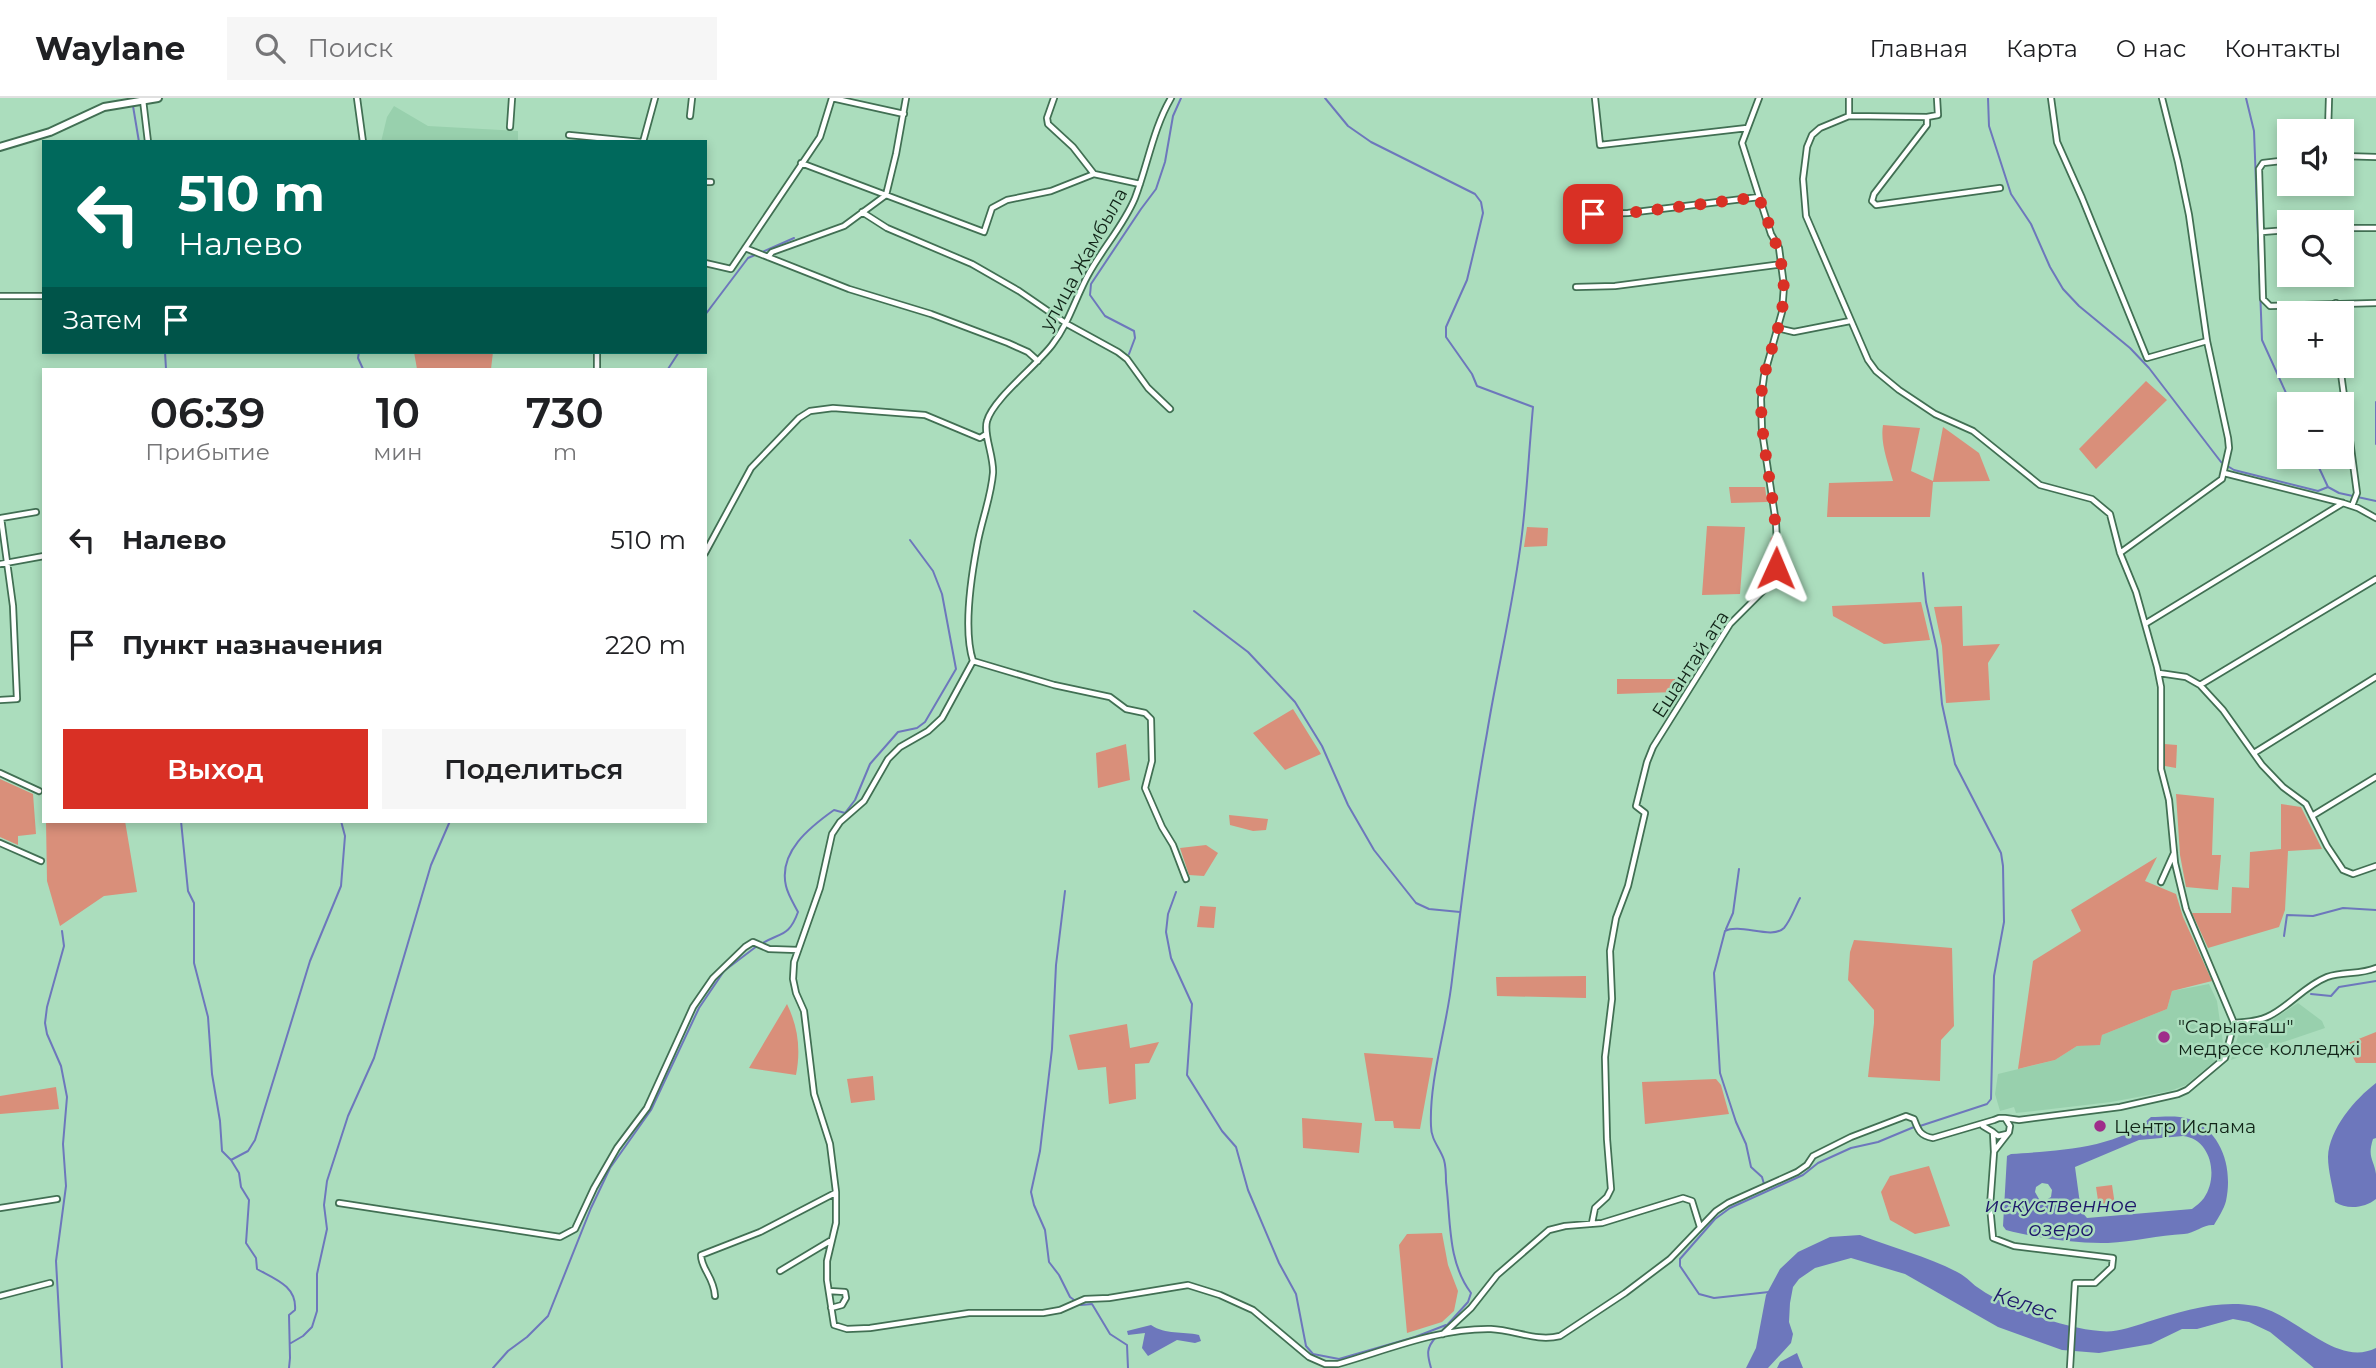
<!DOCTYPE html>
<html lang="ru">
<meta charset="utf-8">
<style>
:root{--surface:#fff;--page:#f6f6f6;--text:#202124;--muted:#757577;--line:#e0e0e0;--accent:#d93025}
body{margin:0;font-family:Montserrat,sans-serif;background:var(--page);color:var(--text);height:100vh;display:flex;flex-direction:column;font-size:26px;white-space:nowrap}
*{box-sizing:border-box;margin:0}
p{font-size:23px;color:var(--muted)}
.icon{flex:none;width:38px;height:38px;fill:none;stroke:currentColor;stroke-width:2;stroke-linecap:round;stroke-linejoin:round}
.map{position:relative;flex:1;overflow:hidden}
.side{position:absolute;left:42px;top:270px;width:665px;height:455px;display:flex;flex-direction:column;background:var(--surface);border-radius:0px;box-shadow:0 4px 10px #0003}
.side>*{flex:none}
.hud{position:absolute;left:42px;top:42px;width:665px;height:214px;border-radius:0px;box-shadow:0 4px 10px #0003;background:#00695c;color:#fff;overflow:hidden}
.fabs{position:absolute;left:2277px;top:21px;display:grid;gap:14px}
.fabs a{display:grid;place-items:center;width:77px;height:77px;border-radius:0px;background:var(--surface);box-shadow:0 4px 10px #0003;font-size:35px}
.pin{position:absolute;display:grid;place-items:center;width:60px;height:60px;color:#fff;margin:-30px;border-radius:14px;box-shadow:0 4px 10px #0006}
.me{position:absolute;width:77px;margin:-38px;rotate:1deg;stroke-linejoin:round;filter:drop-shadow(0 0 5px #0008)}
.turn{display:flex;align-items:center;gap:24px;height:147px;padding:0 21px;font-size:32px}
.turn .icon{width:91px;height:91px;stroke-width:2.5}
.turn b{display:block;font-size:49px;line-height:60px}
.then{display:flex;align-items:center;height:66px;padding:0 21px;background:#0003;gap:14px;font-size:26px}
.eta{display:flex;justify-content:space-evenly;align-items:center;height:119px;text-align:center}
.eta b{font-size:42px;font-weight:600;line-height:49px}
.primary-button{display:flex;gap:14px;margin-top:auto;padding:14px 21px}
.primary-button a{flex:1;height:80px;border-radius:0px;background:var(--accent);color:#fff;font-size:28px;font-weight:600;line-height:80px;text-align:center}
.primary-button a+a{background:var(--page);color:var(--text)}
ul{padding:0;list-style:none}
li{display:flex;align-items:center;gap:21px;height:105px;padding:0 21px}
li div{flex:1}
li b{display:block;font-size:26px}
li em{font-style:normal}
header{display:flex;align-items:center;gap:42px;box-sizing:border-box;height:98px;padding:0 35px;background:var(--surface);border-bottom:2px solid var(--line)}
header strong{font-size:33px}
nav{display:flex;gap:38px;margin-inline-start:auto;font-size:24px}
.search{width:490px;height:63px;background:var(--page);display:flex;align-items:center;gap:18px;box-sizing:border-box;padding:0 24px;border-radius:0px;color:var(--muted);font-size:26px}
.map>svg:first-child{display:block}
.built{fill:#98d0ad}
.green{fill:#d98f7a}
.water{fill:#6d77bc;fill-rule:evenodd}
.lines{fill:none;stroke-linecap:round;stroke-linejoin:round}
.stream{stroke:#6d77bc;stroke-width:2}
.minor-casing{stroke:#416f53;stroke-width:8}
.secondary-casing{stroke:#416f53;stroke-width:10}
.minor{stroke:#fff;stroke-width:4.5}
.secondary{stroke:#fff;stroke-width:6}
.route{stroke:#d93025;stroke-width:12;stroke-dasharray:0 21.6}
.poi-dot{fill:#9f2d8a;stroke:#abddbd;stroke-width:2.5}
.labels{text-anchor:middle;stroke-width:5;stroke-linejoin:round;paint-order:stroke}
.street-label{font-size:19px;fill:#112418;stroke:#abddbd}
.poi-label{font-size:19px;fill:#112418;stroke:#abddbd;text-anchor:start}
.water-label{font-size:21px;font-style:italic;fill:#1d176a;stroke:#abddbd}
</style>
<header>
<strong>Waylane</strong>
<div class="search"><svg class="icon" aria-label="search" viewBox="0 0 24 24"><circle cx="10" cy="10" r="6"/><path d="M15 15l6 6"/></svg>Поиск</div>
<nav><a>Главная</a><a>Карта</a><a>О нас</a><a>Контакты</a></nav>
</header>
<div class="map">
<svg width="2376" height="1270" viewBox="0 0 2376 1270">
<rect width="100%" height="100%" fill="#abddbd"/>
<path class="built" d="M394,8L428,28L518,33V44H381L387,19Z
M2209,886L2217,903L2223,945L2221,958L2186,987L2170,993L2111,1004L2016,1015L2014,1009L2000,1013L1995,996L1998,976L2055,962L2077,948L2100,946L2102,937L2167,911L2172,893Z
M2298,905L2322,923L2325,930L2231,962L2240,931L2264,927Z"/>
<path class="green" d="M414,254H493L491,271H417Z
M2146,283L2167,302L2096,371L2079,351Z
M1883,327L1920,330L1911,373L1933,383L1943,329L1979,355L1990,383L1933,384L1930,419H1827L1829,385L1893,383C1888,365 1880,345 1883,327Z
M1729,389H1765L1767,404L1731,405Z
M1707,428L1745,429L1740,496L1702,497Z
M1527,429L1548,430L1547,448L1524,449Z
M1921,504L1930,542L1884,546L1833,518L1832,508Z
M1962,508L1963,548L2000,546L1988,565L1990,602L1946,605L1942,548L1934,509Z
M1617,581H1675V594L1617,596Z
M1293,611L1321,656L1285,672L1253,635Z
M1126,646L1130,682L1098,690L1096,655Z
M2164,646L2177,647L2176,670L2165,668Z
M0,681L33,696L36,736L18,738V747L0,739Z
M2176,696L2214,700L2212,757H2221L2218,792L2186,789L2180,757Z
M2281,706L2301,709L2322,751L2288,753L2285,812L2279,829L2208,850L2192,815H2231L2232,789L2249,790L2250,754L2281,751Z
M1229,717L1268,721L1266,732L1253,733L1230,727Z
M46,723H125L137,794L104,798L60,828L47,783Z
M1206,747L1218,755L1204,778L1189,777L1180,750Z
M2157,759L2145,783L2176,796L2183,819L2212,883L2172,893L2167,911L2102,937L2100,947L2077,948L2055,962L2018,971L2033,863L2081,833L2071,812Z
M1200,808L1216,809L1214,830L1197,829Z
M1854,842L1952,850L1954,928L1941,942L1940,983L1868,979L1874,925V912L1848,882L1850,854Z
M1586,878V900L1497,898L1496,879Z
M787,906C798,929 801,951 796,977L749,970Z
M1127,926L1130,950L1159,944L1149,965L1135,966L1136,1001L1109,1006L1106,969L1078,972L1069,937Z
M2376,934V965H2356L2346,946Z
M1364,955L1433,960L1420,1031L1394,1030L1393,1023H1375Z
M873,978L875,1002L851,1005L847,981Z
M1716,981L1721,987L1729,1016L1645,1026L1642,984Z
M56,989L59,1011L0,1016V998Z
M1302,1020L1362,1025L1359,1055L1303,1050Z
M1929,1068L1950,1128L1915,1136L1890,1122L1881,1094L1890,1078Z
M2112,1087L2115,1107L2099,1109L2096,1089Z
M1442,1135L1448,1167L1458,1193L1454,1213L1442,1224L1407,1235L1399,1147L1407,1136Z"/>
<path class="water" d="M2376,985V1040L2373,1041C2367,1060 2374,1061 2376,1076C2376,1084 2376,1093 2376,1101C2365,1110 2347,1112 2335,1104C2333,1090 2328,1073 2328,1059C2329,1031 2355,1001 2376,985Z
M2151,1019C2163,1019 2177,1017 2189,1021C2222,1033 2233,1070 2226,1103C2224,1111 2218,1120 2214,1127C2204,1126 2195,1135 2184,1136C2159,1137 2133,1144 2108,1145C2078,1146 2036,1140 2006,1132L2003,1128L2007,1058L2011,1056C2054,1053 2119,1051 2151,1019ZM2183,1038C2211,1041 2219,1078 2204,1100C2201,1104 2196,1108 2192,1111L2087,1120L2081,1113L2075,1069L2139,1042ZM2042,1085L2048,1086L2052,1092L2051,1099L2046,1102L2039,1101L2035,1094L2036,1089Z
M1860,1137C1892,1150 1928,1158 1959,1175C1967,1179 1973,1187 1980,1191C2007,1210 2067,1231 2100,1233C2116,1235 2132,1229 2147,1224C2183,1213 2218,1201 2256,1208C2296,1216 2336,1270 2376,1250V1270H2314L2270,1234L2249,1224L2233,1221L2197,1231H2182L2151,1246L2099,1255L2062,1252L1998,1229L1905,1176L1851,1160L1815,1170L1799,1181L1793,1189L1790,1205L1789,1224L1793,1236L1791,1245L1768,1270H1746L1756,1250L1766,1197L1780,1171L1798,1154L1830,1139Z
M1151,1227C1166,1237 1182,1233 1199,1237L1201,1243L1195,1245L1177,1242L1148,1258L1142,1250L1145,1235L1128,1237L1127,1233Z
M1797,1255L1803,1270H1777L1780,1264Z"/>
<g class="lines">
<path class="stream" d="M1325,0L1348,28L1371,44L1475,96L1481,104L1483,115L1467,182L1446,229V239L1472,276L1477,288L1533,309C1529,352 1527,394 1522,436C1514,503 1498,568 1487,635C1472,717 1462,799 1452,882C1447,929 1429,981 1431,1028C1431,1042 1440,1050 1444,1062C1446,1069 1446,1077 1446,1084C1451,1122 1447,1163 1471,1195L1468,1204L1440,1235
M1988,0L1989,28L2011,96L2031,126L2050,169L2063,191L2079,208L2130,250L2149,270L2221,364L2234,372L2318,393L2328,389
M2246,0L2254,33L2262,242L2291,306
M133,8L139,44
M760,155L794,140
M705,217L748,160L755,157
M165,254L166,271
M359,254L358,260L363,271
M1129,256L1135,240L1134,233L1105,218L1090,197L1091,186L1141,111L1156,91L1165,64L1173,18L1181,0
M668,271L679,254
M2376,304V346
M2314,359L2328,389L2339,395L2376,403
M1194,513L1248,554L1295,604L1322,648L1348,707L1374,752L1416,805L1429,811L1460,814
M181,723L188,793L194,805V865L208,919L212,976L220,1023L222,1053L231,1062L239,1075L241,1089L249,1102L246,1145L256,1160L257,1171C275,1181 297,1188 295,1212L289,1217L290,1260L289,1270
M1065,793L1056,867L1052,951L1040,1053L1031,1094L1034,1107L1045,1132L1049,1164L1059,1177L1070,1199L1081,1207L1092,1206L1110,1236L1127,1247L1128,1270
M1176,794L1168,816L1166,834L1171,860L1192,906L1187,977L1222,1033L1236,1049L1248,1092L1279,1165L1296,1196L1306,1248L1313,1256L1339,1261L1415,1239L1446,1227
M1726,831L1733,815L1739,771
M2284,838L2287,817L2313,818L2343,810L2376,812
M761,846C781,834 789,839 798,814C794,806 788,797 786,788C778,754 810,729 834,712L845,715L855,702L870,666L898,634L917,630L925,624L956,571L942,496L933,473L910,442
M2311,896L2331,898L2339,889L2376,883
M1920,1028L1987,1006L1991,1001L1994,878L2004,824L2003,768L2001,755L1955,666L1942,606L1937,552L1926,504L1923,475
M231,1062L248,1053L255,1042L310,863L341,788L345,738L341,723
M1764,1086L1762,1079L1751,1069L1746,1046L1736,1024L1720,975L1714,875L1725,833C1740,825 1772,842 1784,830C1791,822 1795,809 1800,800
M1769,1194L1714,1200L1699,1196L1680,1168V1161L1715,1121L1730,1110L1803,1077L1818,1065L1851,1050L1878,1044L1914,1029
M291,1245L303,1238L312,1229L317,1213V1176L327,1131L324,1107L327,1083L348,1018L374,960L431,767L450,723
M62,1270L56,1163L66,1088L63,1046L67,999L61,968L47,936L45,925L47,909L64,848L62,833
M493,1270L508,1253L527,1239L548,1218L591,1110L610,1070L651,1012L699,910L724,873L757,848
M1431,1270C1427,1256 1426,1250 1436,1239"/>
<defs>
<path id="minor" d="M357,0L363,44
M1054,0L1047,20L1048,26L1073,49L1094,76
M1595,0L1600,47L1747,30
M1849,0V18
M1937,0L1938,17L1927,19L1849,18L1820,30L1812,37L1807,49L1803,81L1806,118L1868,262L1876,273L1899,292L1935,316L1973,333L2040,387L2092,401L2110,416L2120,455L2136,494L2157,569L2161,589V671L2169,702L2175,765L2186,811L2234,925L2225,960L2187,992L2178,996L2120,1009L2019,1022L2005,1020
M2051,0L2057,44L2082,100L2147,260L2207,243
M143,2L148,44
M690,18L692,0
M1927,19V27L1874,96L1872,103L1876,107L2000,90
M510,29L512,0
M2328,33L2329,0
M569,37L641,44
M643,44L655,0
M2342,58L2376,59
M2289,62L2263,65L2259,71L2263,201L2270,208L2376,205
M801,65L984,134L992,110L1007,102L1051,93L1094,76L1140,86
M705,84H711
M862,114L887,130L972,166L1019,193L1067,226L1118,254L1127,261L1148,290L1170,311
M1593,116L1628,115L1759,99
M2342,130H2376
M2262,134L2289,132
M745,150L849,191L931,216L1008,245L1028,254L1038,263
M768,159L772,154L844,128L886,97L896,56L906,0
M705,165L731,171L820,39L832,0L904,16
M1576,189L1615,188L1783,166
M0,198H44
M2336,205L2337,215
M1777,230L1794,234L1850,223
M2340,268L2357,395L2352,408
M597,271V254
M2224,375L2343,405L2358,410L2376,420
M705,455L751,370L799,320L810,313L833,310L925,317L980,340L986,336
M2120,455L2222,381L2229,350L2228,340L2207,243L2189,117L2178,64L2162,0
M0,466L44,458
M2145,526L2343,405
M973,563L942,620L928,633L900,649L888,661L864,703L840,724L832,736L820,790L794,864L793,881L796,895L804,913L814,996L830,1046L836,1094V1125L827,1163V1182L834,1227L847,1231L870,1230L969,1215H1043L1060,1212L1085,1201L1109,1200L1188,1187L1220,1197L1253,1212L1309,1259L1325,1266H1338C1387,1252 1439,1230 1491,1231C1515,1232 1536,1244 1560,1238L1625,1195L1670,1161L1716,1113L1728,1105L1797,1074L1807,1067L1813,1058L1851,1039L1906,1018L1914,1021C1918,1032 1920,1038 1933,1040L1994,1022
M973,563C963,532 971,480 977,448C981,424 991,400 993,375C994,358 983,336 987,323C993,301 1036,268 1052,247C1069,225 1075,201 1088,177C1102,151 1124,127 1135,100C1148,66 1153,31 1171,0
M973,563L1054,587L1110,599L1126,611L1145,615L1151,621L1152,663L1145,690L1162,729L1173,747L1186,781
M2159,575L2186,579L2200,587L2223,612L2262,667L2283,689L2306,706L2327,748L2343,772L2353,776L2376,768
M2200,587L2376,481
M0,602L17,601L13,508L1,420L36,414
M2254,655L2376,579
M0,675L39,693
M2312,718L2376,679
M0,745L41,763
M2161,784L2174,755
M2234,925C2245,924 2256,924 2267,919C2288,910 2304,888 2327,879C2343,873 2360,877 2376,870
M1994,1022L1999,1020H2005L2010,1028L2009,1034L1995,1052
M1983,1028L1993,1034L1994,1054L1990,1108L1993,1140L2014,1148L2113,1160L2112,1169L2095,1185H2075L2070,1270
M1993,1034L1998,1038L2007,1036
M339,1105L560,1139L575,1131L594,1090L617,1050L647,1010L693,909L713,880L745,849L753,844L769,851L798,852
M0,1110L57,1101
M1592,1125L1595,1110L1607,1099L1611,1091L1607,1041L1605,959L1612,901L1610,853L1616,820L1628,788L1645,715L1636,708L1647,664L1653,649L1730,526L1764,492L1776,470L1777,447L1776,425L1762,333L1761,301L1764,278L1782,214L1784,188L1779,150L1771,136L1742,45L1759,0
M780,1173L830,1143
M829,1193L845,1194L846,1200L842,1207L831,1210
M0,1198L50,1185
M715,1198C714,1179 701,1171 701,1157L760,1134L835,1095
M1443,1236L1471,1210L1497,1177L1549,1132L1565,1128L1602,1125L1683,1100L1692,1103L1700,1129"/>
<path id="secondary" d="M0,49L50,34L104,9L158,0"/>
</defs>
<use href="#minor" class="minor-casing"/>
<use href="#secondary" class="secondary-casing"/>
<use href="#minor" class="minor"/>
<use href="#secondary" class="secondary"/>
</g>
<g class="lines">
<path class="route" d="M1593,116L1628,115L1759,99C1773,141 1789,166 1782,212C1777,243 1761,273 1761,305C1762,361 1780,414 1776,470"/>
</g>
<g class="poi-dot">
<circle cx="2164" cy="939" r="7"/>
<circle cx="2100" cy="1028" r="7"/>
</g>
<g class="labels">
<g class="street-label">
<text transform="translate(1083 161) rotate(-61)" y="7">улица Жамбыла</text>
<text transform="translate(1690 566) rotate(-57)" y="7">Ешантай ата</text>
</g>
<g class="poi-label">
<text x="2178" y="935">"Сарыағаш"<tspan x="2178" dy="22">медресе колледжі</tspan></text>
<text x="2114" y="1035">Центр Ислама</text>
</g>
<g class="water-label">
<text x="2061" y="1114">искуственное<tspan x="2061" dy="24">озеро</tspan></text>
<text transform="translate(2025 1206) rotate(18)" y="7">Келес</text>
</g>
</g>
</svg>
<div class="fabs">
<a><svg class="icon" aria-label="sound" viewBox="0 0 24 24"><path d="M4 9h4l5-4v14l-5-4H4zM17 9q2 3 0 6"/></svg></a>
<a><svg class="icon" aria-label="search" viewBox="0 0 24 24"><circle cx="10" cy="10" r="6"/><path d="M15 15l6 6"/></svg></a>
<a>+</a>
<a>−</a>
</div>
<div class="pin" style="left:1593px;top:116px;background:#d93025"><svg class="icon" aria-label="arrive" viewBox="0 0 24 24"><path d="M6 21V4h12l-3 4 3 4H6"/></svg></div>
<svg class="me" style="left:1776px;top:470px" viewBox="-20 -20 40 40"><path d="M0-17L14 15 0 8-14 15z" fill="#d93025" stroke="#fff" stroke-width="4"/></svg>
<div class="hud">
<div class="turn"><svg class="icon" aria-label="left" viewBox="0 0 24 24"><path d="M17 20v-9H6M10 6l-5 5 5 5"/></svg><div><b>510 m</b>Налево</div></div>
<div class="then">Затем<svg class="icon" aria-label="arrive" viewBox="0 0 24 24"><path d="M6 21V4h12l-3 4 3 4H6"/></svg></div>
</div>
<section class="side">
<div class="eta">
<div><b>06:39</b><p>Прибытие</p></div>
<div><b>10</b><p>мин</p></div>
<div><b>730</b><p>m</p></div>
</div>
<ul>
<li><svg class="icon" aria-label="left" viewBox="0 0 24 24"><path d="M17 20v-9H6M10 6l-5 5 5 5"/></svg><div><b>Налево</b></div><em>510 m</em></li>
<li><svg class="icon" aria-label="arrive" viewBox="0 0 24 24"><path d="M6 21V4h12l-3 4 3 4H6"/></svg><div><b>Пункт назначения</b></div><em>220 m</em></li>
</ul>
<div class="primary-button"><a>Выход</a><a>Поделиться</a></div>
</section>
</div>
